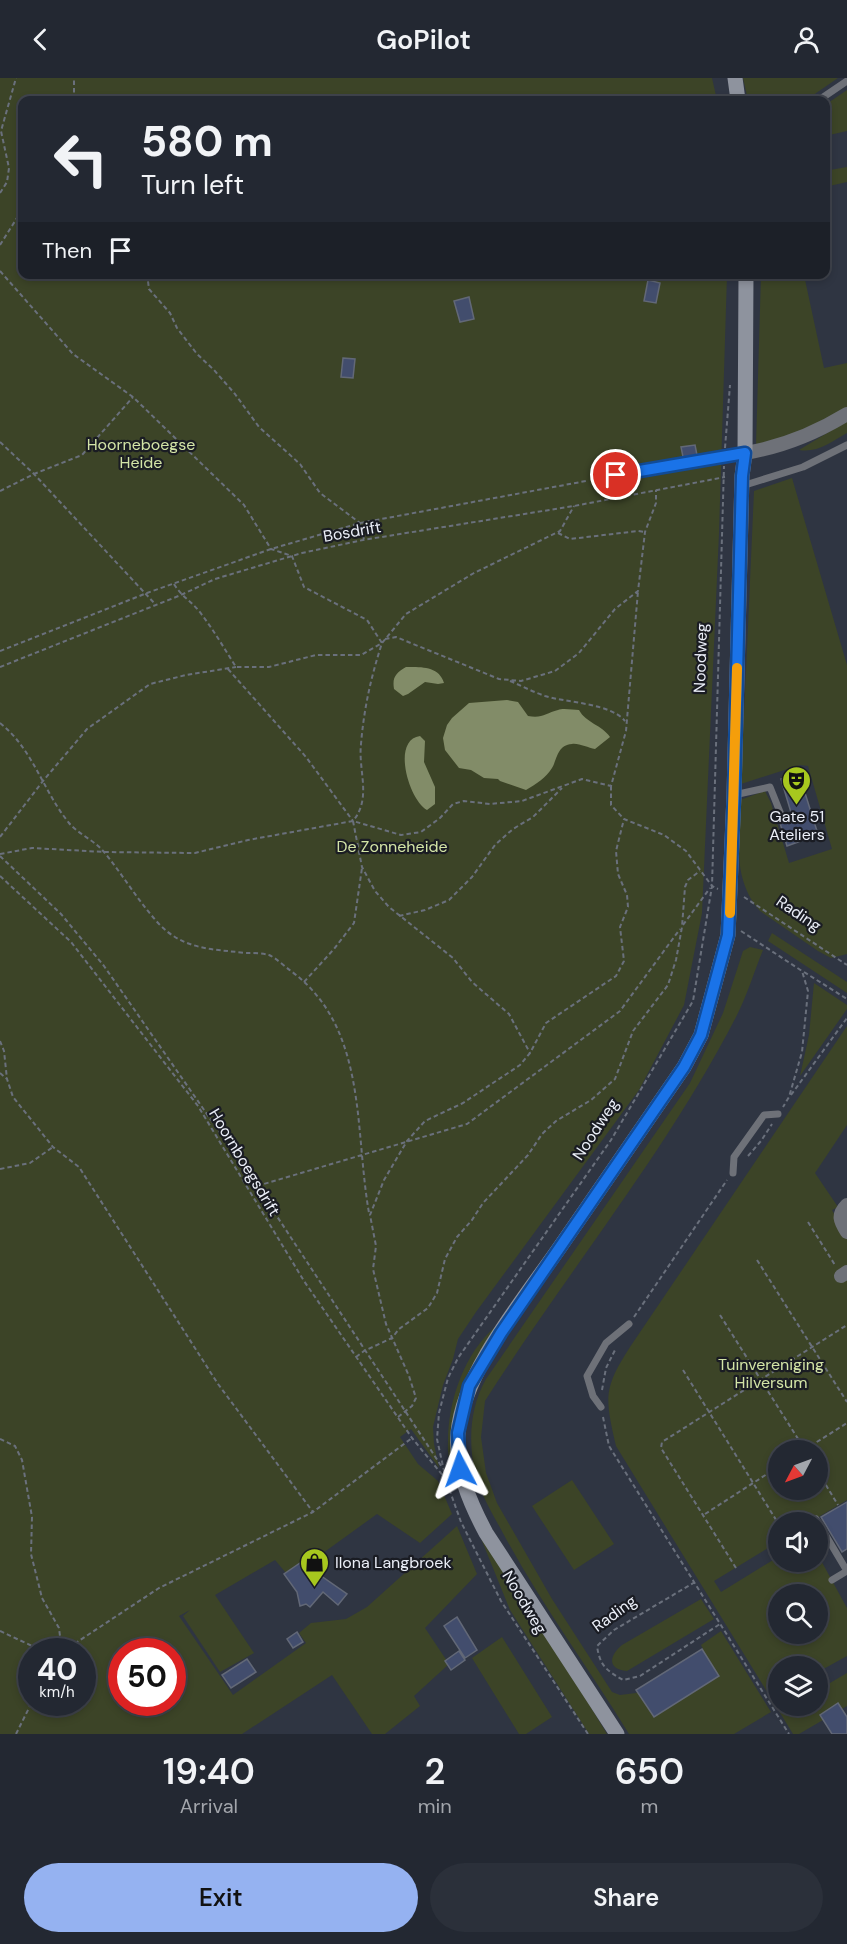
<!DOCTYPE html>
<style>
:root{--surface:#232832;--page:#2b303a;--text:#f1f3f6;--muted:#a3a6ac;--line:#40444d;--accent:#95b2f1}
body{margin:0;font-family:"DM Sans",sans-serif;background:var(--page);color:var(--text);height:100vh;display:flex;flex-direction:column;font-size:22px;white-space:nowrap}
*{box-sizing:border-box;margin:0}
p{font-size:20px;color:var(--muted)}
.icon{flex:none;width:33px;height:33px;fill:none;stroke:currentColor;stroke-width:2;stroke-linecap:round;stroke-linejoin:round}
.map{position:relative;height:1656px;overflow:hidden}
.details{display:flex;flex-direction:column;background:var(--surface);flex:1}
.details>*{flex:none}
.hud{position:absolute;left:18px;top:18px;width:812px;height:183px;border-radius:12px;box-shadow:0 3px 9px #0003,0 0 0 2px var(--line);background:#232832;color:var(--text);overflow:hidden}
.needle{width:39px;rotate:229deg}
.tools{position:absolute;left:768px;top:1362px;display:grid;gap:12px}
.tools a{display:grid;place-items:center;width:60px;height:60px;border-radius:50%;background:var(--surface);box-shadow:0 3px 9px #0003,0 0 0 2px var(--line);font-size:30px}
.speed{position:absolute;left:18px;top:1560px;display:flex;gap:12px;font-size:30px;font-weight:700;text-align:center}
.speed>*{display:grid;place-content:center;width:78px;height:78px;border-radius:50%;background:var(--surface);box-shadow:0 3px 9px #0003,0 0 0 2px var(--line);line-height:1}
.speed small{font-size:15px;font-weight:400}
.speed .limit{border:9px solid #d22;background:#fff;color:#111}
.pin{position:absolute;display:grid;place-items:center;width:51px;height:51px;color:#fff;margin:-26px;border:3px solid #fff;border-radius:50%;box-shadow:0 2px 6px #0007}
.me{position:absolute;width:66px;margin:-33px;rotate:356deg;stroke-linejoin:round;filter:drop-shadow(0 0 4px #0008)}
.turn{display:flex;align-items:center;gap:21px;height:126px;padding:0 24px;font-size:27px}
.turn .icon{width:78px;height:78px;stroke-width:2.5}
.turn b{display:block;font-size:42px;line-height:51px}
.then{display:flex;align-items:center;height:57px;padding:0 24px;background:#0003;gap:12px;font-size:22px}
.eta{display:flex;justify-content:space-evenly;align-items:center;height:102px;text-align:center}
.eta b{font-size:36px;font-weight:600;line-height:42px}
.action{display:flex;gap:12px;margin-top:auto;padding:12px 24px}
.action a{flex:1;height:69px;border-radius:36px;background:var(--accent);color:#111;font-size:24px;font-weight:600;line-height:69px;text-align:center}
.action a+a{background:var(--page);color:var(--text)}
header{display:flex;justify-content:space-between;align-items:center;height:78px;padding:0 24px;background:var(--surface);font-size:27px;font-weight:600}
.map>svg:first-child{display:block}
.green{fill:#3c4427;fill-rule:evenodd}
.water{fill:#828c68}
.building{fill:#424d6d;stroke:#626877;stroke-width:1.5}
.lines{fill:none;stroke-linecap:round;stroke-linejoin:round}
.path{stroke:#6a707c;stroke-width:2;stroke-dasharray:4.5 3;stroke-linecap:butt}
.service{stroke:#6e7178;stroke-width:7}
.minor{stroke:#6e7178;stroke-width:14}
.secondary{stroke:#8e939e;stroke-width:15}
.route-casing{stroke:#114b97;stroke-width:15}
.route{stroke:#1a73e8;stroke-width:10}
.slow{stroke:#f59e0b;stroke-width:10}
.labels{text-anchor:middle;stroke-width:4.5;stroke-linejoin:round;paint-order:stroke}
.park-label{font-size:16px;fill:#d3e4a6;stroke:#1a1c23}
.street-label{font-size:16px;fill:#ebeff8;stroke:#1a1c23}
.poi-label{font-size:16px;fill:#ebeff8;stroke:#1a1c23}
</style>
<header><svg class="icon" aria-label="back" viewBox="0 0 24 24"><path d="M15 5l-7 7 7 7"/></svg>GoPilot<svg class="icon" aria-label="person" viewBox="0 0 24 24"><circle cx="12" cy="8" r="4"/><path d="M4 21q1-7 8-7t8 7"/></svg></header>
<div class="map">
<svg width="847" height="1656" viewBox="0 0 847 1656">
<rect width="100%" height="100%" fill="#2f3542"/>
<path class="green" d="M0,0H712L717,22H22V196L727,197L719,455L702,835L684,927L639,1012L476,1234L458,1261L453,1281L443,1307L433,1349L434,1366L439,1390L411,1351L400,1359L418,1386L438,1403L452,1436L420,1465L377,1436L294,1496L286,1495L275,1482L215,1517L254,1575L220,1594L183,1538L190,1532L179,1538L233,1617L306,1565L299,1555L311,1545L346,1541L367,1529L457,1448L477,1496L425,1550L449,1586L414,1618L420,1628L385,1656H372L332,1597L242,1656H0ZM32,1574H82V1624H32ZM122,1574H172V1624H122Z
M743,0H838L806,22H748Z
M847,12V53L825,58V27Z
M825,68L830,92L847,89V104L825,109Z
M761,197H804L824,290L847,285V330L787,360L756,367Z
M847,343V355C831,364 818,375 799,372Z
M792,400L847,587V876L831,880L818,873L760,833C732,801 739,761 740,722L765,713L771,725L789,785L832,771L808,688L800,687L741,706L754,413Z
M772,855L847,904V915L768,863Z
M750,869L763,872C754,894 747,918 736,939C666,1075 567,1194 485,1323L481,1359L486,1395L497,1425L552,1521L612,1614L620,1617L636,1615L699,1574L703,1571L701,1567L721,1553L771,1634L734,1656H629C588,1589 541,1526 504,1457C494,1438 480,1416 475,1395C468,1363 470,1329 486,1301L690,1005L723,935L743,873Z
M814,905L847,927V931L800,998L809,957Z
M847,948V1047L815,1095L838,1129L832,1132L847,1161V1422L810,1444H778V1464L714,1503L721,1514L778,1479V1484H818V1477L847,1530V1578L818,1594V1588H778V1628H818V1612L847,1595V1628L799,1656H793L616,1368C605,1320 603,1311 630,1269ZM778,1372H818V1412H778ZM778,1516H818V1556H778Z
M497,1247L476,1280L454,1401C451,1389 447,1377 448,1364C448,1323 464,1275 497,1247Z
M572,1402L614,1466L574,1492L532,1428Z
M480,1458L578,1608L607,1656H589L510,1532Z
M701,1521L714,1541L627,1593C607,1591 609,1578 622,1567Z
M502,1559L552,1639L526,1656H519L472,1580Z"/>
<path class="water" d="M406,589C421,589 439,588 444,605L438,606L425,604L408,616L403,618L394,611C392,599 396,595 406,589Z
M507,622L518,624L528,638C542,641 546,635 558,632C563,630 573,632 579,632C586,645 602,647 610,659L595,671C588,670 579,665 572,666C557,667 557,682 552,690C546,700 536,706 526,712L500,703L498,701L484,700L471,692L459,690L445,672L443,660L447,647L452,640L469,625Z
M420,658L425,663L424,684L435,709V726L427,732C409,722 391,662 420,658Z"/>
<path class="building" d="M648,202L660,205L656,225L644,223Z
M469,219L474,241L460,244L454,223Z
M343,280L355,281L353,300L341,299Z
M695,367L697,377L683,379L681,369Z
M799,696L817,753L800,759L801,763L787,768L780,745L793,741L781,701Z
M847,1424V1471L842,1474L821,1439Z
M300,1485L307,1495L311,1491L347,1516L338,1527L323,1514L310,1529L306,1526L300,1528L297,1514L284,1496Z
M457,1539L477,1572L465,1580L444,1548Z
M297,1554L303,1564L293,1570L287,1561Z
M702,1571L719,1598L654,1639L636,1612Z
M459,1573L465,1582L451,1592L445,1583Z
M247,1581L256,1594L231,1610L222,1597Z
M838,1625L847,1639V1656H832L820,1637Z"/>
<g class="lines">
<path class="path" d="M74,22V0
M0,115L7,104L9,90L1,53L16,0
M0,167L22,132
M0,193L73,276L133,319L244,427L271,471L292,478L304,509L367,542L382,565C371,599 364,630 361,666C358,693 372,720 353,743L362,789L375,813L389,829L453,880L472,904L509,936L530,975
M147,196L149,211L170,235L177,250L197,276L214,292L235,316L259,349L300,386L320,415L360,445L364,462
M0,364L34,396L156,527
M725,370L730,307
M0,413L34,396L82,377L133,319
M558,455L570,461L638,453L645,454
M174,506C181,518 191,523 199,533C213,551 224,570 236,589H269L316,577H361L382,565L406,536L474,495L560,453L574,428
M385,561L396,559L499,601L521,603L555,593L579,575L615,531L638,513L645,454L656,425V412
M0,573L147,515L271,471L360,445L586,403
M0,589L181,517L215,501L302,475L363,462L574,428L725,399
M228,591L306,679L353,743
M510,603C522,608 533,614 545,618C568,625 610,625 625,643
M0,645C33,671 43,713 69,745C78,756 94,762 104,774C123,797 138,823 159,846C184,872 212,871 246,875C253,875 262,875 269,877C276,880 284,888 291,893C368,950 354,1050 369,1135
M611,708V727L624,741L664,757L686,773L712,808L718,811
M0,759L43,703L87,651L150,606L186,597L236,589
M0,776L32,770L104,774L195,775L248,762L353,743L401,757L421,754L440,740L453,726L464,723L490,726L522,723L582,701L611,708L626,653L638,513
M0,778L61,836L104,888L257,1108L442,1389
M0,798L71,864L198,1028L304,1203L412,1360L444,1399
M744,819L847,887
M399,838L425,832L449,822L472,799L495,767L513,751L533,739L562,710
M683,847L710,810
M741,853L802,893L808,913L802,974L789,1019L783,1029
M804,894L847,921
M304,904L334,871L354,845L362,790
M0,963L4,973L7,1001
M0,995L7,1001L13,1019L53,1069L79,1089L218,1306L313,1434
M791,1017L847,940
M748,1078L761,1063L772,1046
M0,1091L30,1085L53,1069
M257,1108L467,1046L620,933L680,851
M808,1144L835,1187
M757,1182L847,1324
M720,1237L805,1372
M634,1239L727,1102
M356,1279L364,1273L392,1260L399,1251L428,1230L437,1215L445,1181L457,1159L472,1142L483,1125L528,1077L542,1056L556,1043L591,1022L615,1001L633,953L668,907L676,882L682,849L685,809L688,802L700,793
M683,1292L778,1445
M602,1312L606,1290L616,1270
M398,1339L412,1328L416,1320L409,1298L386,1246L373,1191L376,1168L370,1137L384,1102L407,1063L425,1043L463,1025L520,987L530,975L546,945L616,898L624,883L620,849L628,829L627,817L618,796L616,773L624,741
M603,1339L609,1368L789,1656
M0,1361L15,1368L22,1382L32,1439L31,1476L42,1520L59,1550L60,1558L56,1574
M804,1372L847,1345
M818,1394L838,1427
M705,1436L778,1389
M736,1490L661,1370L662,1364L847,1247
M695,1504L614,1552L597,1568C600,1588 606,1592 623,1602L640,1598L720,1546
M0,1553L45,1574
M62,1574L159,1510L313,1434L412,1360
M16,1656L32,1624
M588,1656L501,1523L461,1444L446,1402L437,1361L439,1335L448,1300L458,1280L611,1062L693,923L712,808L724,388"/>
<path class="service" d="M819,22L847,3
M595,401L745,375
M742,408L803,389L847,367
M734,717L770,709L782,739
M733,1095L734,1079L764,1037L778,1036
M601,1329L593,1318L587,1298L606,1265L629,1246
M816,1441L847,1493
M832,1502L847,1493"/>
<path class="minor" d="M745,375C781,369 816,355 847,336
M847,1127C837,1137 840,1143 847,1154
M841,1198L847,1194"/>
<path class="secondary" d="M735,0L738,22
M617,1656L486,1455C470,1425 455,1391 458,1355C463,1293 525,1220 560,1169C601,1109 643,1049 684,989L701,957L728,857L734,717L742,398L745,375L746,196"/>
</g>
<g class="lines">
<defs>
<path id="route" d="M460,1391L458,1355L469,1308L501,1255L684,989L701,957L728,857L734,717L742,398L745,375L616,397"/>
</defs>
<use href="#route" class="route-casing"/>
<use href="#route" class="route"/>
<path class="slow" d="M730,835L737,590"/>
</g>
<defs>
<symbol id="theatre-pin" viewBox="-11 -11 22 30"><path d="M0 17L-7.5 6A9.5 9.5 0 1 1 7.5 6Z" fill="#a7c81e" stroke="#1a1c23"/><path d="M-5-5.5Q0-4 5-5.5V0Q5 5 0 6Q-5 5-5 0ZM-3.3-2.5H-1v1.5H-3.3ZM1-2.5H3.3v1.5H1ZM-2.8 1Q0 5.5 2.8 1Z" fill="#111"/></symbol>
<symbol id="shop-pin" viewBox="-11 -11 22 30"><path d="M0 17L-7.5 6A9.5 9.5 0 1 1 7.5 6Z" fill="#a7c81e" stroke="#1a1c23"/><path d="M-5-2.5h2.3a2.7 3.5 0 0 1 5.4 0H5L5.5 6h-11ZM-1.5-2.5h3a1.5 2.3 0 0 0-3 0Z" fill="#111"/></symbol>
</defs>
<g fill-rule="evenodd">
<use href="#theatre-pin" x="780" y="686" width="33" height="45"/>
<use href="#shop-pin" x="298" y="1468" width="33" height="45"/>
</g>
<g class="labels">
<g class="park-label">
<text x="141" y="372">Hoorneboegse<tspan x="141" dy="18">Heide</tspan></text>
<text x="392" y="774">De Zonneheide</text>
<text x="771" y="1292">Tuinvereniging<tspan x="771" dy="18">Hilversum</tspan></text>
</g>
<g class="street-label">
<text transform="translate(352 453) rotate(-10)" y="6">Bosdrift</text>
<text transform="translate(700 580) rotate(-88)" y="6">Noodweg</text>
<text transform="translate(799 835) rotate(34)" y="6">Rading</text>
<text transform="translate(595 1051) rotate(-57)" y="6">Noodweg</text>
<text transform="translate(245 1084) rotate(59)" y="6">Hoornboegsdrift</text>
<text transform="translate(525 1524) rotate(59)" y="6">Noodweg</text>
<text transform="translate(614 1535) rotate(-36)" y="6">Rading</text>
</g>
<g class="poi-label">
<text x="797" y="744">Gate 51<tspan x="797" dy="18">Ateliers</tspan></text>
<text x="335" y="1490" text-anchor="start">Ilona Langbroek</text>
</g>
</g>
</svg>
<div class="tools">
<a><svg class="needle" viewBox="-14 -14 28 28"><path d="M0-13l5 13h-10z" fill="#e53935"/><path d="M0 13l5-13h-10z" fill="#a3a6ac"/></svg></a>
<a><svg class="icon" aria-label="sound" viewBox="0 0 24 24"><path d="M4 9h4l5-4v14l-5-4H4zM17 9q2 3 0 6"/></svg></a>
<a><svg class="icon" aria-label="search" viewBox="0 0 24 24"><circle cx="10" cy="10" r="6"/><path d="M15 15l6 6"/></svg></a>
<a><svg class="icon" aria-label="layers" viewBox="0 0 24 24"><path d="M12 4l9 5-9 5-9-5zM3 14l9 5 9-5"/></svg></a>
</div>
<div class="speed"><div>40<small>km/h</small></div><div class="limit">50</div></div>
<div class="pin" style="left:616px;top:397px;background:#d93025"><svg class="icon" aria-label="arrive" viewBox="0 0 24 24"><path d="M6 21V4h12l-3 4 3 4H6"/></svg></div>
<svg class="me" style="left:460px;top:1391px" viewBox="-20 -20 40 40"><path d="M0-17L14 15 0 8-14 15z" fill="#1a73e8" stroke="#fff" stroke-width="4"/></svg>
<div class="hud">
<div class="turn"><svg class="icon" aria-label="left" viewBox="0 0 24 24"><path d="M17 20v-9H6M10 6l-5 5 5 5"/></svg><div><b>580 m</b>Turn left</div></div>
<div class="then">Then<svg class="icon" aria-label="arrive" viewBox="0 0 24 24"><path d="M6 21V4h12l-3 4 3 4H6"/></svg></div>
</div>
</div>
<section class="details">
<div class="eta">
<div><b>19:40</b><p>Arrival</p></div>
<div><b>2</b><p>min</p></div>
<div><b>650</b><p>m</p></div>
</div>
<div class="action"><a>Exit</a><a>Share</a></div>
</section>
